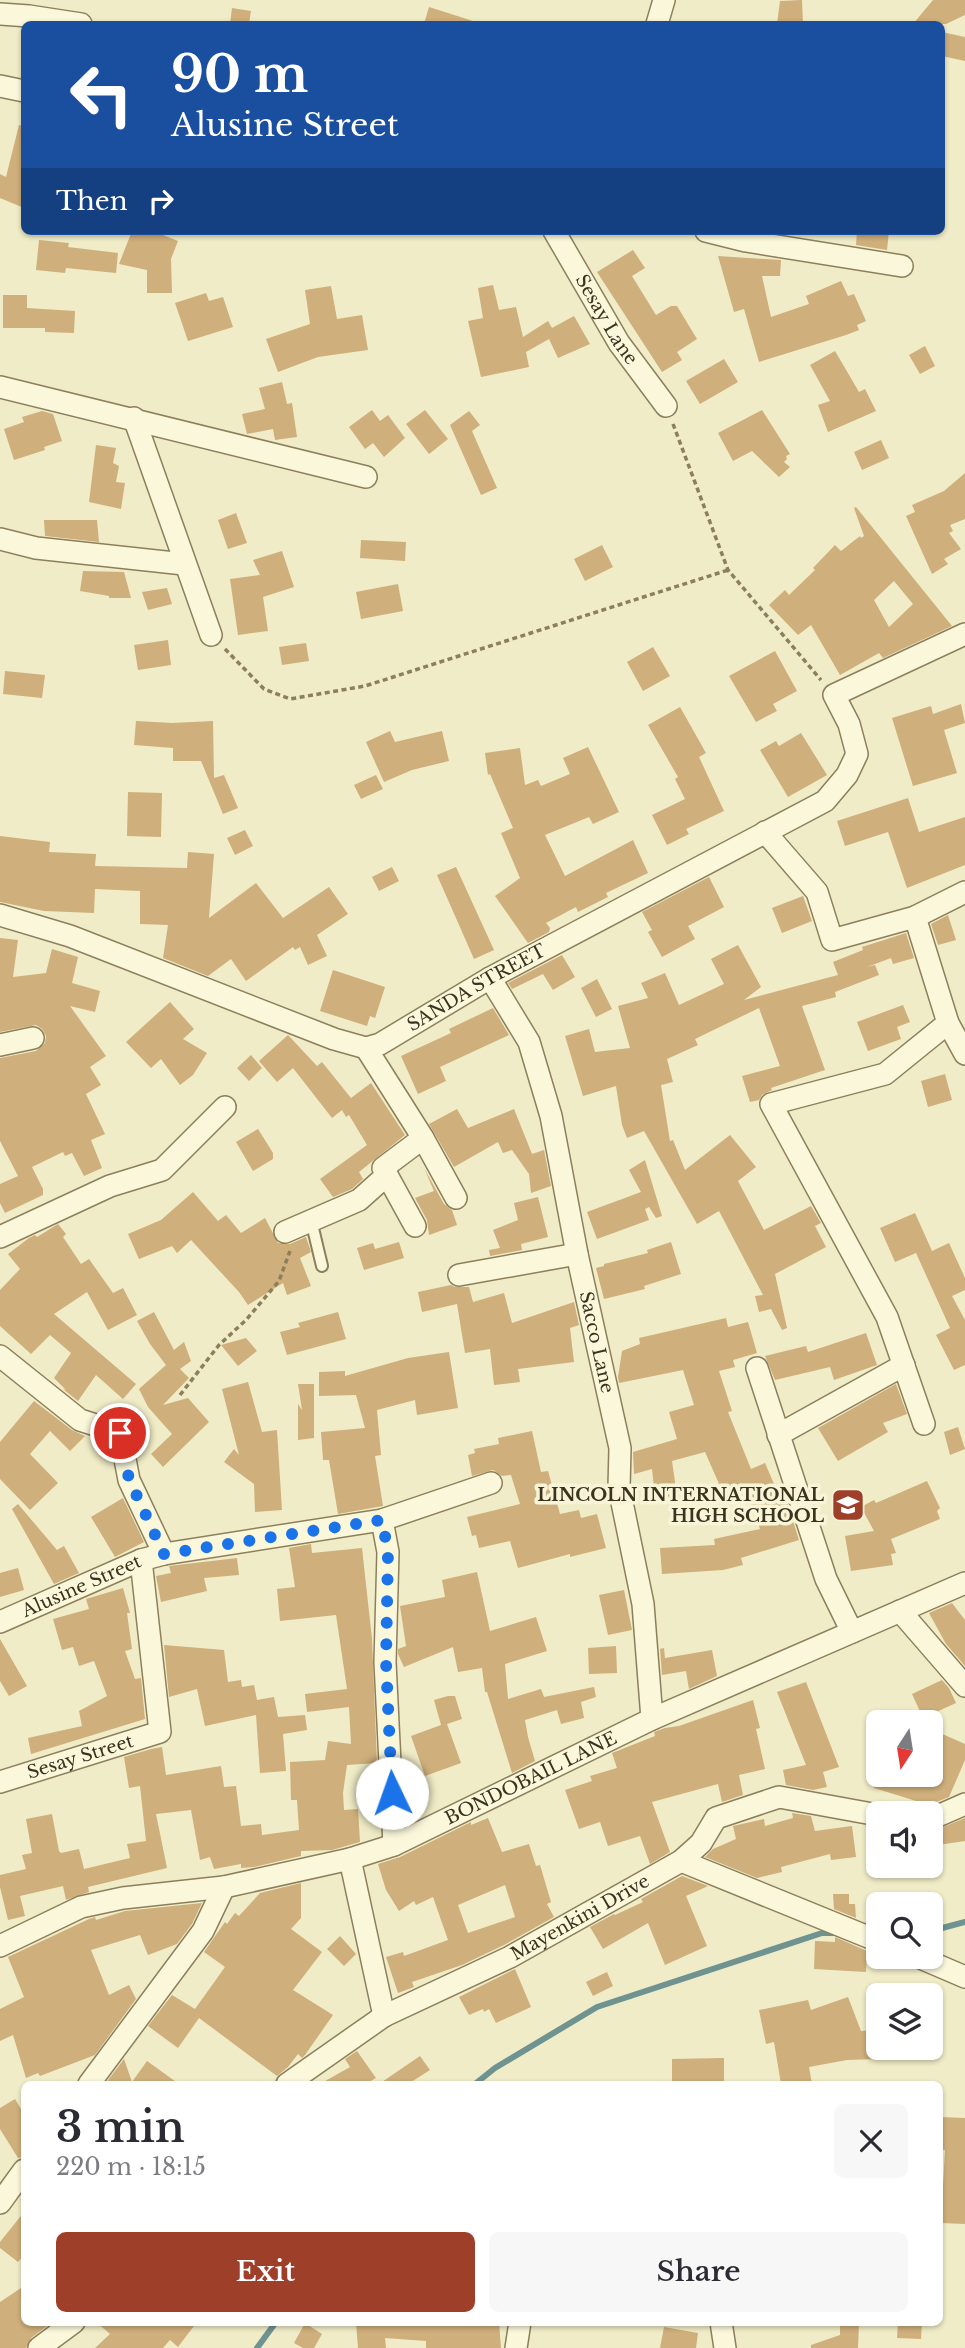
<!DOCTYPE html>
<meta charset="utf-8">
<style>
:root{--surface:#fff;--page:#f7f7f7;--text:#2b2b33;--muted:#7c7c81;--accent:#9e3f29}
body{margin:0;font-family:"Libre Baskerville",serif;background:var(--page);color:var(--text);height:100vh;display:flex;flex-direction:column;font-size:26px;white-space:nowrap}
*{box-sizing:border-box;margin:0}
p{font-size:23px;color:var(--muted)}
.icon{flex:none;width:38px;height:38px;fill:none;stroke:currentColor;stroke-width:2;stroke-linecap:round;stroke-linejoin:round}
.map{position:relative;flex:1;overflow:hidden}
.details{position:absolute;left:21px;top:2081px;width:922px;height:245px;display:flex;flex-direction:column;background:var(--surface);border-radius:10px;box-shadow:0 2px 5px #0004}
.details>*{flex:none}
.hud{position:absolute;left:21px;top:21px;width:924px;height:214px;border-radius:10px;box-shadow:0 2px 5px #0004;background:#1a4fa0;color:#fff;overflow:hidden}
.needle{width:46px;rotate:192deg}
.controls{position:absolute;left:866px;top:1710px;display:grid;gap:14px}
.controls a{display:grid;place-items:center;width:77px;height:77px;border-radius:10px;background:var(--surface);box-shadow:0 2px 5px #0004;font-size:35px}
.pin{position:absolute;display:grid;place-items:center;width:60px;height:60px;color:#fff;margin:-30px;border:4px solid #fff;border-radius:50%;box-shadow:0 2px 7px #0007}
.me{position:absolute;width:77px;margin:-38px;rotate:357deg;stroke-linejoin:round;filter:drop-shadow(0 0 5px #0008)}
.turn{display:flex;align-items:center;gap:24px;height:147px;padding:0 35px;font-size:32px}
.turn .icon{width:91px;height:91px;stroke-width:2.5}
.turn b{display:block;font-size:49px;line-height:60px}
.then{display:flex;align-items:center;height:66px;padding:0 35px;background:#0003;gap:14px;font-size:26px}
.round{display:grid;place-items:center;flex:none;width:74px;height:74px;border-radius:10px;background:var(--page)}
.headline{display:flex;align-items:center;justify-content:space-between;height:119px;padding:0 35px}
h1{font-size:42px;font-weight:600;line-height:52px}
.button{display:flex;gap:14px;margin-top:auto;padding:14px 35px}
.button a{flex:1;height:80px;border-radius:10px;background:var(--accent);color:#fff;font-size:28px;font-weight:600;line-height:80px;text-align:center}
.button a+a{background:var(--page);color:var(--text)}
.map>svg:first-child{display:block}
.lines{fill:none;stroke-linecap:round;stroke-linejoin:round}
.stream{stroke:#6e9391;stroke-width:6}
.building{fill:#cfaf7b;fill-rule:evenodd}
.lane-casing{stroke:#8d7f5b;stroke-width:14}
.street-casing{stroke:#8d7f5b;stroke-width:24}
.path{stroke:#8d7f5b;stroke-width:3.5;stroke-dasharray:5 3.5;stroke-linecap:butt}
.lane{stroke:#faf7db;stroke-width:10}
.street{stroke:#faf7db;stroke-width:21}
.route{stroke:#1a73e8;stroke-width:12;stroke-dasharray:0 21.6}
.labels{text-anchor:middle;stroke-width:7;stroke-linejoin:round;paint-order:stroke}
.street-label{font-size:18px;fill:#3c331f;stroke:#f7f4d7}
.poi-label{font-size:18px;font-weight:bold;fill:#3c331f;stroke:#f7f4d7;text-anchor:end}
</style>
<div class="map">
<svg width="965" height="2348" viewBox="0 0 965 2348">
<rect width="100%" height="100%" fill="#f0ecc7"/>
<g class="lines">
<path class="stream" d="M931,1931L965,1922
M475,2084L495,2068L597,2007L822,1933H838
M257,2348L276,2322"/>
</g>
<path class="building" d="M802,0L803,24H777L780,1Z
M933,0H965V15L946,24H913Z
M429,7L473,21V24H424Z
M232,8L251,11L249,24H230Z
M942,32L965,37V61L942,56Z
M19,125L24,126V208L0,198V174L6,177Z
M132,231H153L178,241L171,259L172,293H147V270L119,264Z
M857,231H889L887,250L856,245Z
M39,240L69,243L68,247L118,253L116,273L66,268L65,273L36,270Z
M633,250L645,268L632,276L656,315L671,306H677L697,339L677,352L682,360L662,372L597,272Z
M718,256L781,260L780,276H762L771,317L809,304L806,296L841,281L848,296L854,294L866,321L857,325L859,330L846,335L759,362L744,309L734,312Z
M493,285L499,310L516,307L523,337L548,321L552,328L574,316L590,344L558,358L549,339L526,352L529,367L481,377L468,321L483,318L478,288Z
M331,286L337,319L362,315L368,350L318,357L278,372L266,339L310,324L305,290Z
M206,293L209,301L223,297L233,327L188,341L175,303Z
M3,295H27V308L75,311L74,333L45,332V328H3Z
M925,346L935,366L920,374L909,355Z
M835,351L859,392L865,389L876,411L828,432L818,405L830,401L810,365Z
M724,359L738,382L700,404L686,381Z
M282,382L287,404L292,403L297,437L275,440L273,429L247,434L242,414L265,409L259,388Z
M372,410L380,421L388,415L405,438L384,457L373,443L365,449L349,427Z
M425,410L448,439L429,454L406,424Z
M762,410L790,454L786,456L787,459L784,462L790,467L779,477L752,451L733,461L718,433Z
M42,411L53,414L62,441L44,447L45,450L14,460L4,429L24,422L22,417Z
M469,411L480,425L472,431L497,488L481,495L450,425Z
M881,440L889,458L862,470L854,452Z
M96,445L116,448L113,463L119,466L116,482L125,483L121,509L89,502Z
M965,473V519L950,525L953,531L949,533L961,549L944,559L948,564L932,574L906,516L915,512L912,505L944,491Z
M856,507L952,626L883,658L879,653L840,675L811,625L798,635L769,605L785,590L789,595L815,570L813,568L835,545L841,551L860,536L861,538L864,536L854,508ZM894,581L913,604L889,627L874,600Z
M236,513L247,543L228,549L218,520Z
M44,520H97L99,542L45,536Z
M361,540L406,542L405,561L360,558Z
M602,545L613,567L585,581L574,559Z
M282,551L294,587L263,597L268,631L238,635L230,579L260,575L253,560Z
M83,571L124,572L131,598H109V596L80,591Z
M398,584L403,611L361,619L356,592Z
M167,588L172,604L148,610L142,592Z
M168,640L171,665L138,670L134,645Z
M306,643L309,661L282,665L279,647Z
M653,647L670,676L643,691L627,662Z
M775,651L797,691L773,704L777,711L756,722L729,676Z
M5,671L45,675L42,698L3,694Z
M961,704L965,723L944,730L957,773L913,786L892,718L931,706L933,714Z
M680,707L706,753L699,757L724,811L686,829L689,834L667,845L652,815L685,799L675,779L678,777L648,725Z
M136,721L172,723L213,721L214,778L224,775L238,808L223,814L201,761H173V748L134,745Z
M390,731L395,742L442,731L449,761L412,770L384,782L366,742Z
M801,733L827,775L788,797L760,750L776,741L779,746Z
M588,747L619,812L593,824L589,817L545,835L565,876L633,840L648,873L606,893L608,897L578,912L576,907L546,923L550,928L549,932L528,943L495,896L520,878L501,833L513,828L490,774L488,775L485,753L520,748L525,785L538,780L541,786L570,774L563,758Z
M376,775L383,789L361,799L354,785Z
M128,792L162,793L161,837L127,836Z
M908,798L919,832L965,817V865L907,888L888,832L845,846L837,821Z
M245,830L253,846L235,855L227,838Z
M0,836L50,842L49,852L96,854L95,866L187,868L188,852L214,854L209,918L256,883L283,918L329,887L348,914L317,935L327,956L308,965L300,947L295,950L293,947L246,981L231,959L208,976L163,958L168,925L140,924V891L95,889L94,913L44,911L0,902Z
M392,867L399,881L379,891L372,877Z
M456,867L494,950L474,959L437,875Z
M709,877L724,907L688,926L695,939L662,957L648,932L652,930L642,912Z
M803,896L812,921L782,933L772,908Z
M948,915L956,940L938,945L931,924Z
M906,933L914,958L893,964L891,958L867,967L875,965L879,975L835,992L836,997L802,1006L825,1070L771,1088L772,1090L762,1095L759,1100L750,1102L742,1076L780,1066L759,1008L695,1039L698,1045L667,1059L673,1082L661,1085L670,1141L673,1140L685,1170L730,1135L756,1167L738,1181L764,1230L811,1206L821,1223L815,1226L826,1247L775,1274L787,1328L782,1330L771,1309L759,1312L755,1296L763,1295L719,1211L697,1224L644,1131L627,1138L622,1125L616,1086L583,1096L565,1036L589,1029L595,1052L630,1048L618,1006L648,998L641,983L665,973L679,1005L724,984L711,959L738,945L761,987L744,1000L838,975L833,962L863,950L862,947Z
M0,938L18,940L13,977L46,973L52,949L78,957L72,983L100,991L95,1012L70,1006L106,1056L90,1067L101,1085L86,1094L105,1134L91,1140L102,1168L84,1176L72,1153L65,1156L63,1152L32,1167L43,1189V1195L5,1213L0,1203V1184L18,1176L0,1141V1058L36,1051L45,1043L46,1036L42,1029L36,1025L0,1032Z
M562,955L575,977L553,990L543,974L512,989L508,983Z
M333,970L385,987L375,1018L370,1016L367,1026L320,1011Z
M597,979L612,1009L596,1017L581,988Z
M170,1002L194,1029L183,1039L207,1053L193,1075L180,1085L161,1059L151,1068L126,1042Z
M903,1005L910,1022L897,1027L901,1039L868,1051L857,1022Z
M493,1008L509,1035L440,1067L446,1081L418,1094L401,1056L451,1033L449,1029Z
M288,1035L317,1066L322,1062L351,1098L371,1083L405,1135L359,1172L363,1179L352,1189L333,1197L320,1179L367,1145L349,1115L346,1117L342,1110L332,1118L293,1068L277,1082L259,1061Z
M251,1055L262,1068L249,1081L237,1068Z
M945,1074L952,1100L928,1107L921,1081Z
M457,1109L468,1128L514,1109L532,1154L544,1150L551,1186L531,1193L529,1174L512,1150L503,1153L498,1142L454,1167L429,1124Z
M258,1129L273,1153V1159L253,1171L236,1142Z
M645,1160L662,1216L656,1218L649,1207L645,1209L649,1220L597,1239L587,1212L641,1192L629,1170Z
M424,1168L444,1204L452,1210L457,1225L429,1235L427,1220L415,1198L434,1191Z
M193,1192L218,1221L226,1215L241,1233L265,1218L278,1243L290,1244L306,1237L311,1252L300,1258L311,1286L287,1295L283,1283L248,1305L239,1292L191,1240L177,1253L172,1246L139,1259L128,1234L161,1220Z
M538,1197L548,1237L521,1244L522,1250L490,1256L489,1250L500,1248L493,1230L518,1220L514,1203Z
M915,1213L932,1251L949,1243L965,1278V1290L952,1296L965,1320V1365L954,1370L936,1335L950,1328L916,1253L895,1262L880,1228Z
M58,1224L66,1234L63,1237L81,1264L89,1259L113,1293L123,1288L137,1315L108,1330L87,1292L54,1314L136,1384L123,1399L96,1375L78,1401L63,1389L66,1390L54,1378L71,1353L50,1335L31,1354L0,1326V1290L20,1269L8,1254L29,1238L35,1235L37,1237Z
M399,1242L404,1258L364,1270L357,1248L373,1243L375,1249Z
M671,1242L681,1274L644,1286L645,1289L604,1299L596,1268L604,1266V1264L648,1253L647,1250Z
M451,1285L455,1287H469L473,1302L504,1293L512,1323L574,1302L579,1325L570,1328L574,1362L518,1369L520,1382L494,1385L490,1349L465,1353L457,1304L422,1312L418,1292Z
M154,1312L174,1350L184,1342L191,1361L180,1369L189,1378L163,1405L188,1398L209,1422L163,1467L151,1454L172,1434L148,1407L139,1389L166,1365L150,1344L137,1321Z
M338,1312L346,1339L287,1355L280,1332L300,1327L298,1323Z
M726,1318L728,1327L748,1322L757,1353L733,1360L735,1367L719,1371L732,1411L728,1412L751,1469L765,1463L777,1491L783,1489L799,1540L741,1558L743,1565L723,1570L662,1574L660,1548L715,1545L714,1539L760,1529L748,1493L727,1502L705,1452L672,1461L677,1496L655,1498L652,1469L634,1474L633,1452L677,1439L669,1412L694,1405L683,1370L619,1383L618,1377L622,1351L640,1344L639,1338Z
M866,1333L877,1365L834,1380L830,1367L775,1380L765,1356L806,1346L808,1352Z
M246,1338L257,1351L238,1366L221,1345Z
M449,1352L458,1408L417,1415L415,1400L377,1410L381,1455L375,1456L383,1506L338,1514L329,1460H323L321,1432L365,1428L356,1395L319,1396V1372L345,1371V1376L408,1358Z
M248,1382L262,1432L277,1430L282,1510L255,1512L254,1484L224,1462L234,1449L239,1455L222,1389Z
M298,1384H314V1438L298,1440V1404L302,1410Z
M896,1384L907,1414L883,1423L888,1432L838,1461L818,1428Z
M34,1401L72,1430L85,1436L70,1451L50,1431L30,1454L58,1483L30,1510L0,1479V1442Z
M958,1427L965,1449L950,1455L944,1432Z
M532,1431L541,1472L548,1471L560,1514L579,1510L581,1518L597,1514L606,1548L570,1557V1554L518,1568L510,1541L479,1548L476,1535L472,1536L467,1517L520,1504L511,1475L502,1476L493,1470L472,1476L468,1455L475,1453L474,1449L499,1444L498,1438Z
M927,1481L940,1508L937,1511L940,1519L891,1539L896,1553L891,1554L893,1565L851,1571L845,1536L874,1531L861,1507L874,1500L876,1503Z
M123,1498L144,1542L115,1557L91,1517Z
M18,1504L57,1550L64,1546L79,1573L54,1584L12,1509Z
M311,1544L312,1553L362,1548L372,1639L377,1763L347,1765L343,1793L344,1810L358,1809L360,1842L332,1850L301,1851V1856L254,1867L241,1868V1864L214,1869L210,1857L200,1860L191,1810L156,1814L167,1868L88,1887L89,1892L66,1900L63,1886L20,1896L25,1916L8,1920L0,1887V1875L26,1869L22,1855L32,1853L26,1819L52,1814L59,1851L61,1853L79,1849L84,1869L130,1858L127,1844L146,1841L140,1786L129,1788L124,1757L151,1749L162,1747L166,1775L221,1766L224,1787L236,1786L241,1826L261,1824L262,1835L299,1830L297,1800H291L290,1762L325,1760L328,1741L351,1744L349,1707L307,1712L305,1694L347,1689L336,1615L280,1621L277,1589L295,1587L289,1548Z
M237,1558L239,1575L204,1578L207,1591L161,1602L156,1576L171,1573L169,1566Z
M18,1568L24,1590L0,1597V1573Z
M477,1572L490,1631L536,1617L547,1651L505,1664L508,1699L541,1689L544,1697L594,1687L596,1697L581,1702L584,1718L561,1724L557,1710L525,1720L528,1737L535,1761L512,1773L487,1692H485L482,1668L458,1672L453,1647L404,1667L398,1654V1649L406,1646L400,1606L445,1597L442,1580Z
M123,1588L130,1613H127L132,1649L125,1651L135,1679L141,1678L145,1719L31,1754L28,1738L82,1726L79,1711L107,1696L94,1661L79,1666L73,1647L62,1650L53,1619L89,1609L86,1599Z
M624,1590L632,1630L608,1635L599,1595Z
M952,1603L965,1620V1666L946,1644L929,1613Z
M0,1639L27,1686L9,1696L0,1681Z
M164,1645L224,1650L228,1682L241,1680L242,1687L254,1685L257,1700L274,1697L278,1717L305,1715L307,1730L283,1734L286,1771L260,1773L256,1715L205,1726L197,1689L169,1697Z
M616,1646L617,1673L589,1674L588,1648Z
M664,1648L665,1658L712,1650L717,1676L689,1689L686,1671L662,1675L660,1649Z
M942,1680L949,1688L956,1703L923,1718L912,1694Z
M806,1682L839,1767L823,1772L827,1787L813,1790L786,1785L783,1770L806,1765L777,1692Z
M448,1696H455L462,1719L447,1724L461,1763L425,1776L411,1736L441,1725L434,1700Z
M753,1700L760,1728L756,1729L765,1769L739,1775L743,1795L722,1802L718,1784L652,1802L670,1852L650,1864L640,1836L608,1846L600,1822L579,1829L565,1790L592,1781L590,1776L617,1768L612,1753L655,1736L654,1732L665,1728L679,1726Z
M931,1729L965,1744V1760L949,1797L929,1805L874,1788L878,1774H931Z
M792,1813L811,1816L815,1831L852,1826L856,1857L831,1860L830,1854L781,1867L782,1872L757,1878L705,1857L713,1849L736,1839L733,1826L764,1819L765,1826L793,1818Z
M488,1818L502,1852L529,1844L536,1866L540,1865L551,1902L547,1904L554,1917L504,1945L462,1965L412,1982L414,1987L398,1993L386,1957L403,1952L404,1956L448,1940L433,1897L416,1905L414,1901L399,1911L386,1890L378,1864L400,1857L471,1822V1825ZM505,1885L515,1917L468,1933L458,1905Z
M965,1818V1841L931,1846V1832Z
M682,1876L708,1886L686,1896L707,1946L665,1965L648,1923L603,1949L590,1927L614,1914L615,1915L643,1902L641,1899Z
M301,1883V1918L291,1929L322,1952L293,1990L333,2015L305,2055L302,2058L298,2054L288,2067L277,2076L199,2018L178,2048L148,2026L172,1995L195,2009L225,1967L204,1952L225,1922L227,1924L235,1913L239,1916L260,1893Z
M833,1894H849V1904H855L856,1918L834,1909Z
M202,1903L192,1924L177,1944L148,1955L140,1935L91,1950L109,1995L129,1985L136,1999L95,2055L40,2076L38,2073L26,2078L13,2035L0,2041V2009L24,1997L8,1957L89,1919L95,1917L96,1920L125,1911Z
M340,1936L356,1954L344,1966L327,1949Z
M835,1937L867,1951L866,1972L814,1969L815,1941L835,1942Z
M515,1969L531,2007L496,2023L489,2009L484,2012L483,2009L469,2015L459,1997Z
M607,1972L613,1986L593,1996L586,1982Z
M848,1997L861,2031L873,2030L877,2059L847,2060L809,2067L812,2084H781L774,2042L766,2044L759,2010L808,2000L811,2010Z
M357,2051L376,2078L365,2084H320L350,2067L345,2059Z
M420,2056L430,2070L408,2084H379Z
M724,2058V2083H672V2059Z
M124,2059L132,2082L147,2061L179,2084H105Z
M15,2099L24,2114V2157L18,2158L0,2129V2108Z
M940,2117L965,2118V2224L941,2223L945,2150H940Z
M24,2212V2255L18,2262L0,2248V2242Z
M24,2286V2322H45L47,2326L31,2338L26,2348H0V2302Z
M96,2322H197L178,2347L170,2340L163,2348H95L110,2334Z
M356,2322H499L501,2348H426V2341L385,2338L386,2348H358Z
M840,2322H859L858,2348H811V2345L840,2335Z
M898,2322H922L921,2339L897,2338Z
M305,2323L322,2334L314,2348H303L294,2343Z
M664,2327L698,2333L696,2348H660Z"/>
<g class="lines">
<defs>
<path id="lane" d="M311,1220L322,1266"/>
<g id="street">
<path d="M0,14L29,16L81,24"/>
<path d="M657,24L664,0"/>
<path d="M0,86L24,91"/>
<path id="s1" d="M554,231L619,343L666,406"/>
<path d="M706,231L746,241L902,266"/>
<path d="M0,387L366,477"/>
<path d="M134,418L211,635"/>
<path d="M0,539L36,548L184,564"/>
<path d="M765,832L817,892L832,940L915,917L965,892"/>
<path id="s2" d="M0,915L70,936L334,1039L366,1048L380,1044L490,978L825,801L847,775L857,754L849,724L834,695L965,634"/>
<path d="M915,917L948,1023L965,1054"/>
<path id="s3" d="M490,978L529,1042L551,1116L577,1254L620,1448L619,1488L643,1604L652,1719"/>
<path d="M0,1045L33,1038"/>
<path d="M423,1138L456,1198"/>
<path d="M387,1175L415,1226"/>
<path d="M285,1232L359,1200L387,1175L383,1168L423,1138L366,1048"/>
<path d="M0,1237L110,1186L162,1170L225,1107"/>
<path d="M459,1275L577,1254"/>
<path d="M0,1356L80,1420L120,1433L129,1480L164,1554"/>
<path d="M757,1368L826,1579L852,1632"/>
<path d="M924,1424L887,1317L771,1104L885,1074L948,1023"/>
<path d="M778,1435L904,1365"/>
<path d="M382,1520L388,1552L385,1662L394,1845"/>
<path d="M900,1611L965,1686"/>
<path id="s4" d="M0,1622L141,1560L164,1554L382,1520L491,1483"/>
<path id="s5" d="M0,1782L160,1732L141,1560"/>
<path d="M931,1819L965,1804"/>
<path d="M350,1859L384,2016"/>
<path d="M681,1861L878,1941"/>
<path id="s6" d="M0,1946L81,1907L123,1898L224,1887L350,1859L394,1845L652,1719L965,1583"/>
<path d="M916,1956L965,1977"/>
<path d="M89,2084L203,1931L224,1887"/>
<path id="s7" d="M287,2084L384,2016L510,1957L681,1861L701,1843L716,1818L779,1797L878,1815"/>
<path d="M0,2203L24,2170"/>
<path d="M721,2322L725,2348"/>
<path d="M39,2348L74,2322"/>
<path d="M516,2348L520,2322"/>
</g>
</defs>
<use href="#lane" class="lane-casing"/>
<use href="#street" class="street-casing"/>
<path class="path" d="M673,424L728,570L821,680
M225,649L264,689L290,699L365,686L728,570
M180,1395L219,1345L246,1320L279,1281L290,1251"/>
<use href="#lane" class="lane"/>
<use href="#street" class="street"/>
</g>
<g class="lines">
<path class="route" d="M120,1433L129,1479L164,1554L382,1520L388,1552L386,1662L392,1793"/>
</g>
<defs>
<symbol id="school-square" viewBox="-11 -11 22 22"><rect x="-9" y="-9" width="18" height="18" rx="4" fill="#9e3f29" stroke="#f7f4d7"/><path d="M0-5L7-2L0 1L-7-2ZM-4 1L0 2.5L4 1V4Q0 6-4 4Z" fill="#fff"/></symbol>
</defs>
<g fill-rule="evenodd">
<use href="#school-square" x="829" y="1486" width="38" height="38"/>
</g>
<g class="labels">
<g class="street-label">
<text dy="6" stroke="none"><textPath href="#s1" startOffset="103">Sesay Lane</textPath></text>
<text dy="6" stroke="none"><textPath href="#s2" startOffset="516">SANDA STREET</textPath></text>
<text dy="6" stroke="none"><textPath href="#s3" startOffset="383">Sacco Lane</textPath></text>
<text dy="6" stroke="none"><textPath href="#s4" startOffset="89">Alusine Street</textPath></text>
<text dy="6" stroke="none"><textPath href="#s5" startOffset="84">Sesay Street</textPath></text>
<text dy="6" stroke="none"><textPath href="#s6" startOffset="562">BONDOBAIL LANE</textPath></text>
<text dy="6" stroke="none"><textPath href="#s7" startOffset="338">Mayenkini Drive</textPath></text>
</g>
<g class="poi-label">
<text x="824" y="1501">LINCOLN INTERNATIONAL<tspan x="824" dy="21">HIGH SCHOOL</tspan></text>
</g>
</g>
</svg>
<div class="controls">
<a><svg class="needle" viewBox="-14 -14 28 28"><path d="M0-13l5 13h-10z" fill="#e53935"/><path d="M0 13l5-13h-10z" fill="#7c7c81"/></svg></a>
<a><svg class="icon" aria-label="sound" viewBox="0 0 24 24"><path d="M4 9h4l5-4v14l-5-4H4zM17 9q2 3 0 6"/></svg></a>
<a><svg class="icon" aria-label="search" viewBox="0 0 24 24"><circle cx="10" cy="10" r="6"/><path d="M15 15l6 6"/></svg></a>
<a><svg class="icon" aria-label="layers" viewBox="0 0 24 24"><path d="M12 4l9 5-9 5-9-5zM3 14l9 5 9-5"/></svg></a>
</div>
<div class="pin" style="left:120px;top:1433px;background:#d93025"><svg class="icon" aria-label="arrive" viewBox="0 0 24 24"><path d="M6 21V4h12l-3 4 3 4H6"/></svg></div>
<svg class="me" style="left:392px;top:1793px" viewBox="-20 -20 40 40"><circle r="19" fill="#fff"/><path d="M0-13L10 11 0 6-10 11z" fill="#1a73e8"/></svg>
<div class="hud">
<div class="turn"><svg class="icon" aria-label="left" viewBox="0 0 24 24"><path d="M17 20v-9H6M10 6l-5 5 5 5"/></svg><div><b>90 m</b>Alusine Street</div></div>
<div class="then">Then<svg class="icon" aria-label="right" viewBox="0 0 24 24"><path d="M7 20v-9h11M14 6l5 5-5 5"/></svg></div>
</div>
<section class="details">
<div class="headline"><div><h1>3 min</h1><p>220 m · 18:15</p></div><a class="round"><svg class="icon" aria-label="close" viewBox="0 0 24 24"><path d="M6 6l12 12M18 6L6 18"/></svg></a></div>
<div class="button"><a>Exit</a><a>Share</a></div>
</section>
</div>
